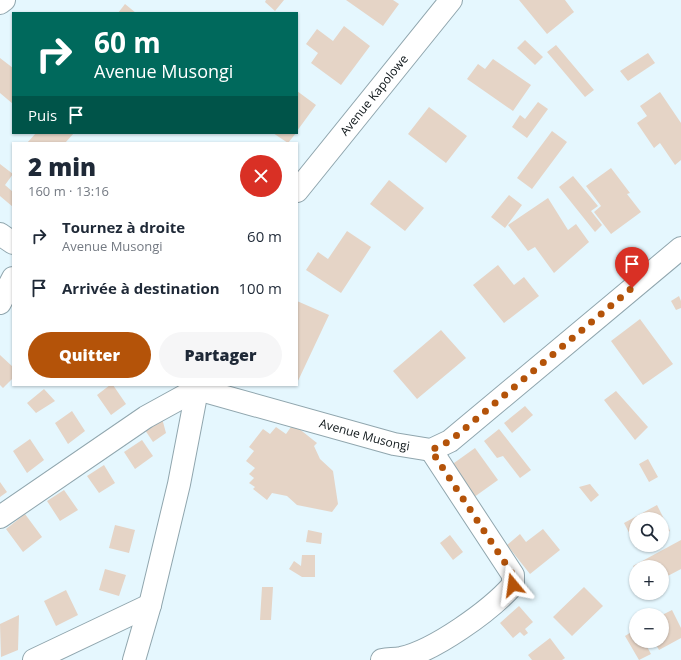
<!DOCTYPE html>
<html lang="fr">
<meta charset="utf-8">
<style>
:root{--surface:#fff;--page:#f6f6f7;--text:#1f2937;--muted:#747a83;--accent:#b45309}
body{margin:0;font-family:"Open Sans",sans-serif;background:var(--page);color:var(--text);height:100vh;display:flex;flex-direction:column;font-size:15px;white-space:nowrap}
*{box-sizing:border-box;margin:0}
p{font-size:13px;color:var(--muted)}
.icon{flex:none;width:22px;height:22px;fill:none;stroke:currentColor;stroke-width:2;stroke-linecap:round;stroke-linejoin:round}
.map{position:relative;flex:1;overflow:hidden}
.details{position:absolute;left:12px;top:142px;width:286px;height:244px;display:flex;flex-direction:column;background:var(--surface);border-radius:0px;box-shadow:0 1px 3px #0004}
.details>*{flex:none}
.top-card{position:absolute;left:12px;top:12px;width:286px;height:122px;border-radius:0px;box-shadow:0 1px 3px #0004;background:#00695c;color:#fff;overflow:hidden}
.tools{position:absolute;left:629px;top:512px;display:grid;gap:8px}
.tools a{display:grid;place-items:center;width:40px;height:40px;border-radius:50%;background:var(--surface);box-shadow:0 1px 3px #0004;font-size:20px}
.pin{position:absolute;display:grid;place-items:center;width:34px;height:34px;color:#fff;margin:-41px -17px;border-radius:50% 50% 50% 0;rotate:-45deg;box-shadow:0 0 4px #0007}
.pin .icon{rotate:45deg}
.me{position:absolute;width:44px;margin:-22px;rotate:344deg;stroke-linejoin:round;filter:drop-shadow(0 0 3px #0008)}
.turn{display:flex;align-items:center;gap:14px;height:84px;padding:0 16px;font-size:18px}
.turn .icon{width:52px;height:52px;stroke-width:2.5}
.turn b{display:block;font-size:28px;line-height:34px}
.then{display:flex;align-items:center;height:38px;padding:0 16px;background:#0003;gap:8px;font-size:15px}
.round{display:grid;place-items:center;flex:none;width:42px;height:42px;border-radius:21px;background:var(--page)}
.headline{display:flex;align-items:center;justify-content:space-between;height:68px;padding:0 16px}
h1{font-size:24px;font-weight:800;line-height:30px}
.button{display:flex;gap:8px;margin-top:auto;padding:8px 16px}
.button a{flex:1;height:46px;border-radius:24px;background:var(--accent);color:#fff;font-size:16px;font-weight:800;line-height:46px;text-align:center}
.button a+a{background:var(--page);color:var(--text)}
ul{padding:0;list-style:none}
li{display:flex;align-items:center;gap:12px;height:52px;padding:0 16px}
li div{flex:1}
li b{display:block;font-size:15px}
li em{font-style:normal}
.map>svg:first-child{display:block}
.building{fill:#e5d4c6}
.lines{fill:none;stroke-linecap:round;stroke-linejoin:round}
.minor-casing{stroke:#90a6ae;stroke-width:24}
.minor{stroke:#fff;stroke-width:22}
.route{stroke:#b45309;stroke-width:7;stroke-dasharray:0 12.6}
.labels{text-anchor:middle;stroke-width:3;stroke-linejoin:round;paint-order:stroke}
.street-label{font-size:12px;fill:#0f171a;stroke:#fff}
</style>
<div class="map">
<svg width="681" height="660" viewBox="0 0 681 660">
<rect width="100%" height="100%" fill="#e5f7fe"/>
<path class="building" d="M266,0H284L275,11L265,2Z
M346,0H393L399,4L383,26Z
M519,0H565L574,12L547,34Z
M125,4L136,13H118Z
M344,26L370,46L341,85L311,63L318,53L306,44L317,29L333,41Z
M525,40L543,57L535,65L517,48Z
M556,45L594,90L585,97L547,52Z
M648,53L655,63L628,81L620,71Z
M0,58L13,68V104L0,93Z
M493,59L531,85L513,111L467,79L478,64L485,69Z
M297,91L316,105L297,131Z
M660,92L681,123V160L675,165L660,143L654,148L637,123L647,116L640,106Z
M538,102L548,109L527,138L512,127L520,115L525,119Z
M429,107L467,136L446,163L408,134Z
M552,131L567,142L532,189L517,178Z
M36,133H74L65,143H27Z
M273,133H296L288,143Z
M0,164L13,174L5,185L13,192V207L0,196Z
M611,168L630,193L627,194L641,212L611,234L594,212L601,206L586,186Z
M573,176L598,206L591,211L602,225L595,232L559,187Z
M389,180L424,208L405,231L370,204Z
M509,195L522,205L505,228L491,217Z
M548,198L568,230L576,224L589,242L554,273L535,247L528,251L508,225Z
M347,231L371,247L341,293L306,270L318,252L328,259Z
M498,265L514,285L524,277L539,296L504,323L473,285Z
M679,296L681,301V308L676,310L671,301Z
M297,301L329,315L297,383Z
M640,319L673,364L643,385L611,341Z
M441,330L466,358L417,399L393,371Z
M0,355L13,367V378L3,388L0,385Z
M110,385H113L126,404L111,415L97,395Z
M44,389L55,401L36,413L27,403Z
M616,391L648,427L635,440L604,400Z
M525,406L533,415L512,433L504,423Z
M72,411L85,431L68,444L55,423Z
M160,411L166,433L153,442L141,424Z
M293,424L317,443L314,446L320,459L333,471L338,504L332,512L297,505L287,496L272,493L267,500L253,489L255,487L249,483L254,478L249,474L255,468L246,461L254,451L249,447L263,429L270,434L276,427L286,434Z
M499,429L531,470L520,478L503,456L497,458L484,441Z
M30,439L44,460L27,473L13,451Z
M142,440L153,456L135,469L124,452Z
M475,448L498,480L470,500L447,468Z
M648,459L658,477L649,482L639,464Z
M104,465L115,483L99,493L87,476Z
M0,482L7,492L0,497Z
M590,484L599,495L591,502L579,487Z
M64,490L78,510L60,521L47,501Z
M657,505L670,531L662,535V519H636V545H644L637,548L624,523Z
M25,514L42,537L23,552L6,529Z
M115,525L135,530L129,553L109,548Z
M543,529L560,550L530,574L507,545L520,534L526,542Z
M308,530L322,533L321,544L306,542Z
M450,535L463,552L453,560L440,543Z
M681,540V569L662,579V567H636V571L633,566Z
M302,555H315V577H302L289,569L294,561L301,566Z
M105,569L126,575L119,596L99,590Z
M262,587H273L271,620H260Z
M584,587L603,606L572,636L553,617Z
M66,590L78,615L56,626L44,601Z
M519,606L533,622L525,629L528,633L524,636L520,632L513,638L500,623Z
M672,610L681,628V638L659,650L654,641H662V615Z
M19,615L18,650L1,657L0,624Z
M636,629V641H644L651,654L639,660L625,636Z
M550,638L565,658L562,660H532L528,655Z"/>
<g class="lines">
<defs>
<g id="minor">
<path d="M0,3L4,0"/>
<path id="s1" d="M297,191L451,0"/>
<path d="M0,234L13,243"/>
<path d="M0,303L13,278"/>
<path id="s2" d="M191,385L197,389L394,444L431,450L450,441L681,248"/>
<path d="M0,517L146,417L197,389"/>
<path d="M34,660L150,605"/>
<path d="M134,660L150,605L179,484L198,385"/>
<path d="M382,660C388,659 395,659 401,658C434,651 490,611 513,585V575L431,450"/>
</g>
</defs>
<use href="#minor" class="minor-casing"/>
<use href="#minor" class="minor"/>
</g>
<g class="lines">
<path class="route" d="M513,585V575L431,450L450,441L632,288"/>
</g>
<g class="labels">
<g class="street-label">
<text dy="4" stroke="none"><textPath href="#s1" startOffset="123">Avenue Kapolowe</textPath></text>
<text dy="4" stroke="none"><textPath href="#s2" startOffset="181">Avenue Musongi</textPath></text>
</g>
</g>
</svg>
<div class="tools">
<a><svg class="icon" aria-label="search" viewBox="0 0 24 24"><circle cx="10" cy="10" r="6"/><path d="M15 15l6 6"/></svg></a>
<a>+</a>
<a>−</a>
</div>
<div class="pin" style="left:632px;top:288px;background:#d93025"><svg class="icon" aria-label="arrive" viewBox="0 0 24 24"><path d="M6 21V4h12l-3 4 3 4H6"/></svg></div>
<svg class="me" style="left:513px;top:585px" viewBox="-20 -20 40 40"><path d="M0-17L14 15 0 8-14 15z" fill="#b45309" stroke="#fff" stroke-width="4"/></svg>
<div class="top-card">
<div class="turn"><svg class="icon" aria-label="right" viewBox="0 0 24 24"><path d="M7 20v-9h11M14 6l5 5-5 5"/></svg><div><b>60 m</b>Avenue Musongi</div></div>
<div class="then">Puis<svg class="icon" aria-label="arrive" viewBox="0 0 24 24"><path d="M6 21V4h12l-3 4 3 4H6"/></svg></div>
</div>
<section class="details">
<div class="headline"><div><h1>2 min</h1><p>160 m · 13:16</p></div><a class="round" style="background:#d93025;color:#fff"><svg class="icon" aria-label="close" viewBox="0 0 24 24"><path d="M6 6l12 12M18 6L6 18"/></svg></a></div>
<ul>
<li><svg class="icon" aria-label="right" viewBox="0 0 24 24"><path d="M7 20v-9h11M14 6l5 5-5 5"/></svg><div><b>Tournez à droite</b><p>Avenue Musongi</p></div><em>60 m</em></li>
<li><svg class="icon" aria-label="arrive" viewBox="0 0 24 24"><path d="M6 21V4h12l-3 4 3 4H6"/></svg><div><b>Arrivée à destination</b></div><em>100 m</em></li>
</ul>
<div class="button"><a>Quitter</a><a>Partager</a></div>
</section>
</div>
